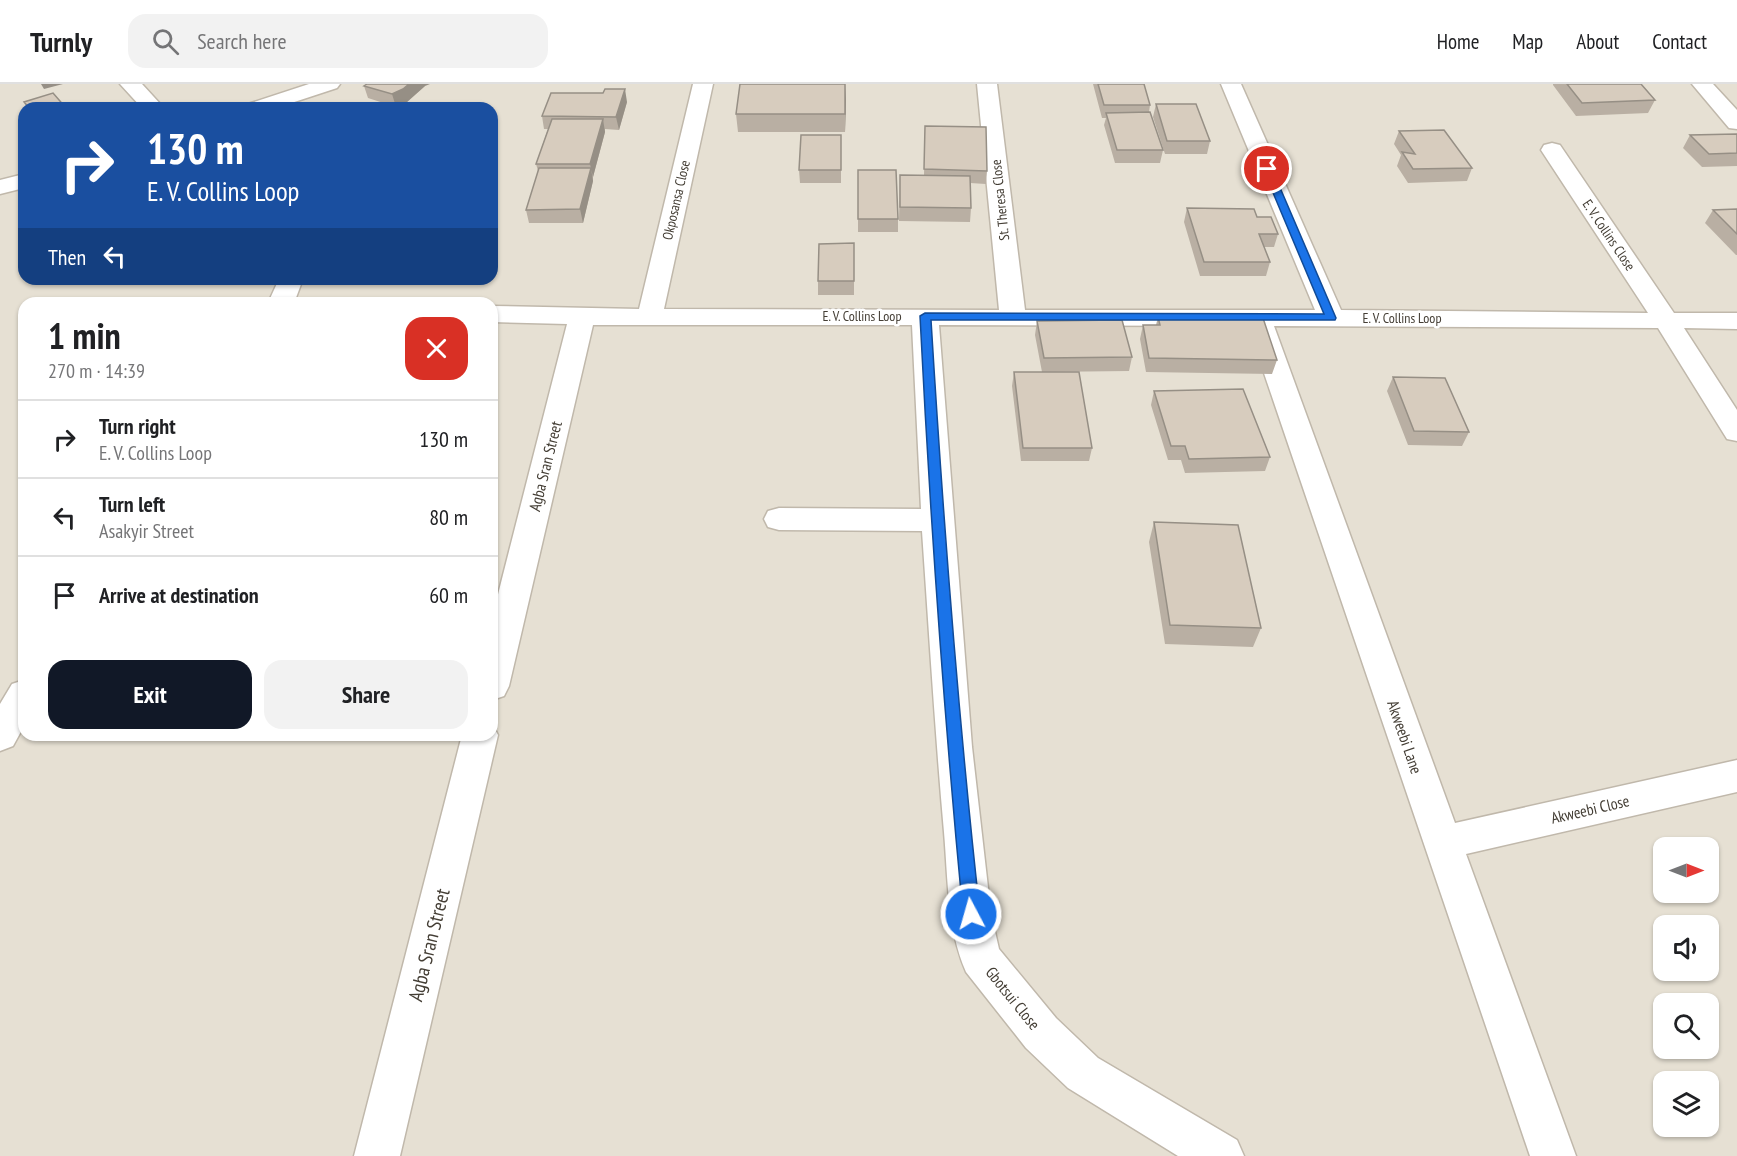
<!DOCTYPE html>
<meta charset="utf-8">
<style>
:root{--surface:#fff;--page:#f2f2f2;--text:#202124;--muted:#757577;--line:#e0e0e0;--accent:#111827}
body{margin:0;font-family:"PT Sans Narrow",sans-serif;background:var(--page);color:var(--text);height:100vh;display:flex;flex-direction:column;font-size:22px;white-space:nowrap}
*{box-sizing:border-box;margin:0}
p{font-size:20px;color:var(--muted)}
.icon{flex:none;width:33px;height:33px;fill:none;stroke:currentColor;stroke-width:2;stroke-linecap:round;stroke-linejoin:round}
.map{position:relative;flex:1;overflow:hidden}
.details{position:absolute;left:18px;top:213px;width:480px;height:444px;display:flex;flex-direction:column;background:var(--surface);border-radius:18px;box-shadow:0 2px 4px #0004}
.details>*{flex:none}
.hud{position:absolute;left:18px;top:18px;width:480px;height:183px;border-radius:18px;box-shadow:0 2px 4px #0004;background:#1a4fa0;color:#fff;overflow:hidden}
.needle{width:39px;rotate:90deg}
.buttons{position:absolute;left:1653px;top:753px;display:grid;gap:12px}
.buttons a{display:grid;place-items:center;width:66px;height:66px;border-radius:12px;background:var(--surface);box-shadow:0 2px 4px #0004;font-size:30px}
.pin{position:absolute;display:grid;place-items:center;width:51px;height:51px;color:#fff;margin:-26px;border:3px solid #fff;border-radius:50%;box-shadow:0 2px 6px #0007}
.me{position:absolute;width:66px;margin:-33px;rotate:354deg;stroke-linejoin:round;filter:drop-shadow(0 0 4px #0008)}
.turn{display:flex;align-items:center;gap:21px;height:126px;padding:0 30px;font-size:27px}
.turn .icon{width:78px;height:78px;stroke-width:2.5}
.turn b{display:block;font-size:42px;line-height:51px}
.then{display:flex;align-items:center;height:57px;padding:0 30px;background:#0003;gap:12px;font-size:22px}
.round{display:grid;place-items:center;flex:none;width:63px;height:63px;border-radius:18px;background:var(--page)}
.head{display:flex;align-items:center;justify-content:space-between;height:102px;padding:0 30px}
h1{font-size:36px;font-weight:700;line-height:45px}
.action{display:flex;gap:12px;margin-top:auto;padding:12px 30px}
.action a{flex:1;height:69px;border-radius:18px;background:var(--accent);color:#fff;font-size:24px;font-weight:700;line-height:69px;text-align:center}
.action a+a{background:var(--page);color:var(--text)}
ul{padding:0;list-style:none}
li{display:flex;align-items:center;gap:18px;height:78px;padding:0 30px;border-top:2px solid var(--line)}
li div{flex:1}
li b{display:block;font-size:22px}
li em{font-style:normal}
header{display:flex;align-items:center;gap:36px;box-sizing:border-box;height:84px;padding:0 30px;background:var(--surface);border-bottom:2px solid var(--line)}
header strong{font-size:28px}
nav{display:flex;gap:33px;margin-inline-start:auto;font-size:21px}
.search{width:420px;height:54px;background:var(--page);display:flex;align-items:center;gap:15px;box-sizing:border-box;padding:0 21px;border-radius:18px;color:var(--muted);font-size:22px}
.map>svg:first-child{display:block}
.residential{fill:#e6e0d3;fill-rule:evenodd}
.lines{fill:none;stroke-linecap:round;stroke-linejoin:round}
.minor-casing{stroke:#c0b8ab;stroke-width:3}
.minor{fill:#fff;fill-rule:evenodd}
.wall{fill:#b9afa3}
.shaded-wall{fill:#968f85}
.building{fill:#d7ccbe;stroke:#968f85;stroke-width:1.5}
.route{fill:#1a73e8;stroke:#114b97;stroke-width:1.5}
.labels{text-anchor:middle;stroke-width:5;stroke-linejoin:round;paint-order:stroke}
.far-street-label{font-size:14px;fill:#443e35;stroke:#fff}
.street-label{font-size:16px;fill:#443e35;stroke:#fff}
.near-street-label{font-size:20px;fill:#443e35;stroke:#fff}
</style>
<header>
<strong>Turnly</strong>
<div class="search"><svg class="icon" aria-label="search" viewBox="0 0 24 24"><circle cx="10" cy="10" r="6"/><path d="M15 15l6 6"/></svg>Search here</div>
<nav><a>Home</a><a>Map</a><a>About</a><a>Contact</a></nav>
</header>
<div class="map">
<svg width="1737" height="1072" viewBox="0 0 1737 1072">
<rect width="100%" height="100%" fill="#f2eee5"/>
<path class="residential" d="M0,0H1737V1072H0ZM24,24H492V195H24ZM24,219H492V651H24ZM1664,764H1708V808H1664ZM1664,842H1708V886H1664ZM1664,920H1708V964H1664ZM1664,998H1708V1042H1664Z"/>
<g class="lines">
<defs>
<path id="minor" d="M120,0H142L164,24H142Z
M309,0H340L337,4L276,24H245L248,20Z
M693,0H713L664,225L999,226L977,0H997L1025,226H1315L1221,0H1241L1341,226L1648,229L1541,66L1544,61L1552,59L1560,61L1674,229H1737V245L1684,244L1737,326V357L1727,355L1658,244L1274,242L1455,739L1737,676V708L1466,770L1576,1072H1530L1248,242L939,241L972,663L991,830L999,865L1056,934L1098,974L1237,1056L1244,1072H1178L1068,1004L1026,964L966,888C947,845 948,794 944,748C935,648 929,547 922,447L779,446L768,443L764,435L768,427L779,424L921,425L912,241H593L509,602L504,612L492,616V534L567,240L492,238V222L639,225Z
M1692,0H1713L1737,26V45L1729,44Z
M24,90V104L0,110V96Z
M279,195H303L294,219H268Z
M24,596V642L13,662L0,667V620L12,600Z
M492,640L498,651L400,1072H354L462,651H492Z"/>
</defs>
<use href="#minor" class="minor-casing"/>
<use href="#minor" class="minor"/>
</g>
<path class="wall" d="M1093,0H1144L1150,21L1149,28L1163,66L1160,79H1115L1104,41L1106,34H1102Z
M1553,0H1641L1655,16L1648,29L1576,32L1553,1Z
M364,2H425L407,18L396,23L368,14Z
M846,15L845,48H738L736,30Z
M627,18L619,46L605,45V48L593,93V97L583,139H529L526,126L538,87L536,80L548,45H544L542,32Z
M1156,20L1210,57L1207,70H1165L1153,33Z
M925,42L987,87L986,100L970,99L971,124L970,138L899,137L900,91L924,92Z
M1399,47L1472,84L1467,97L1408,99L1397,82L1401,71L1394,60Z
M1737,50V82L1702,83L1683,64L1690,51Z
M841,51V99H800L799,86Z
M858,86L898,135V148H858Z
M1187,124L1278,150L1274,163H1264L1270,178L1266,192H1200L1184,138Z
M1737,125V171H1736L1705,139L1713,126Z
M854,159V211H818V197Z
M1158,233L1277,276L1272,290L1146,288L1140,255L1143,241H1156Z
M1037,237L1132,273L1129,287L1042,288L1035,251Z
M1014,288L1092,364L1089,377H1021L1012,302Z
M1393,293L1469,348L1462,362L1408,361L1387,307Z
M1154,307L1270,373L1265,387L1185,389L1181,376H1168L1151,321Z
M1154,438L1261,544L1253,563L1165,560L1149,458Z"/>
<path class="shaded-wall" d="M41,0H63L44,5Z
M409,0H430L425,2L407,18L396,23L392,10Z
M845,0L846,15L845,48Z
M625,5L627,18L619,46L616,33Z
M603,35L605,48L593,93L590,80Z
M591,84L593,97L583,139L580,125Z"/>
<path class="building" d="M367,0H409L403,5L392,10L364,2Z
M740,0H845V30H736Z
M1098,0H1144L1150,21H1104Z
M1567,0H1641L1655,16L1582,19Z
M605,5H625L616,33L542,32L551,9H603Z
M53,9L66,24H29L24,18Z
M1156,20H1196L1210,57H1167Z
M441,22L440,24H388V23Z
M1150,28L1163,66H1117L1106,29Z
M552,35H603L590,80H536Z
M925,42L986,43L987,87L924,85Z
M1444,46L1472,84L1413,85L1402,68L1415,70L1399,47Z
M1737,50V69L1709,70L1690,51Z
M801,51H841V86H799Z
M539,84H591L580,125L526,126Z
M858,86H896L898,135H858Z
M900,91L970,92L971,124L900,123Z
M1187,124L1254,125L1257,133H1271L1278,150H1259L1270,178H1204Z
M1737,125V150L1713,126Z
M854,159V197H818L819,160Z
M1158,233L1263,234L1277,276L1149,274L1143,241H1160Z
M1122,236L1132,273L1044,274L1037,237Z
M1014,288H1079L1092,364H1023Z
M1393,293L1445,294L1469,348L1414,347Z
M1243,305L1270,373L1189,375L1185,362H1171L1154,307Z
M1154,438L1238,441L1261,544L1170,541Z"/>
<path class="route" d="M1267,82L1272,85L1336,234L1335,236H931C943,434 958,632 980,830L977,836L971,838L966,836L963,830C944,631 930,432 920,232L925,229L1324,230L1263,85Z"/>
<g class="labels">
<g class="far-street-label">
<text transform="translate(676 116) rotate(-77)" y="5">Okposansa Close</text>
<text transform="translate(1000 116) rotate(-96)" y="5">St. Theresa Close</text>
<text transform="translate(1609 151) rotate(56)" y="5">E. V. Collins Close</text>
<text x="862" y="237">E. V. Collins Loop</text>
<text x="1402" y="239">E. V. Collins Loop</text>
</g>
<g class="street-label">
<text transform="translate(545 382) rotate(-76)" y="6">Agba Sran Street</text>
<text transform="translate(1405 653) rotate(71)" y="6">Akweebi Lane</text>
<text transform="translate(1590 725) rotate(-13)" y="6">Akweebi Close</text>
<text transform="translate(1013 914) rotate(51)" y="6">Gbotsui Close</text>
</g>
<g class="near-street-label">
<text transform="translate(429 861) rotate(-76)" y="7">Agba Sran Street</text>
</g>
</g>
</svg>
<div class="buttons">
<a><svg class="needle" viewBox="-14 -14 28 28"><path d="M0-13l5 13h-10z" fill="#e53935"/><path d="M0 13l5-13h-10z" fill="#757577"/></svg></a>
<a><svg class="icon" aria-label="sound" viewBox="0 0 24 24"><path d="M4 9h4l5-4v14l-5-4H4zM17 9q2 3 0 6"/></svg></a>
<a><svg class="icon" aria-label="search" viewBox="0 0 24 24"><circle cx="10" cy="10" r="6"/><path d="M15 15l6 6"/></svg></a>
<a><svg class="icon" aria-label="layers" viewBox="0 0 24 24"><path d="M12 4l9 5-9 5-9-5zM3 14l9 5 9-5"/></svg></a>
</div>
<div class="pin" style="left:1267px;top:85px;background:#d93025"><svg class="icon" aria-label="arrive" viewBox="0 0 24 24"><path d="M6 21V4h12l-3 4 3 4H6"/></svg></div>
<svg class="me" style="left:971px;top:830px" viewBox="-20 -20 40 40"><circle r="17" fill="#1a73e8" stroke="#fff" stroke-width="3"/><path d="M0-11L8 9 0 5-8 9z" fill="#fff"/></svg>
<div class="hud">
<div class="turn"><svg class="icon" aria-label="right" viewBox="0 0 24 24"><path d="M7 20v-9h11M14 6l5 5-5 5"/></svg><div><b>130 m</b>E. V. Collins Loop</div></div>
<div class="then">Then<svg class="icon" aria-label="left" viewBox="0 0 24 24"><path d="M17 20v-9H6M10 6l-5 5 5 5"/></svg></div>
</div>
<section class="details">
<div class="head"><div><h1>1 min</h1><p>270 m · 14:39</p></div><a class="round" style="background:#d93025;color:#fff"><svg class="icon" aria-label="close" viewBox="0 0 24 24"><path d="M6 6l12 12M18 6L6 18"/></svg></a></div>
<ul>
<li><svg class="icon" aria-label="right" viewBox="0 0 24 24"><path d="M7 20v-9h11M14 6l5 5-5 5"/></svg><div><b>Turn right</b><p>E. V. Collins Loop</p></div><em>130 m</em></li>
<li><svg class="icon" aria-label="left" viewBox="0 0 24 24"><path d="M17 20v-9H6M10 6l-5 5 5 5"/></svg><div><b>Turn left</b><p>Asakyir Street</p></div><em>80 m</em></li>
<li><svg class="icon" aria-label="arrive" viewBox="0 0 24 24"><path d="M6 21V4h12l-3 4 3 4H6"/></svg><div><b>Arrive at destination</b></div><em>60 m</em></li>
</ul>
<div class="action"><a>Exit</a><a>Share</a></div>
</section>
</div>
